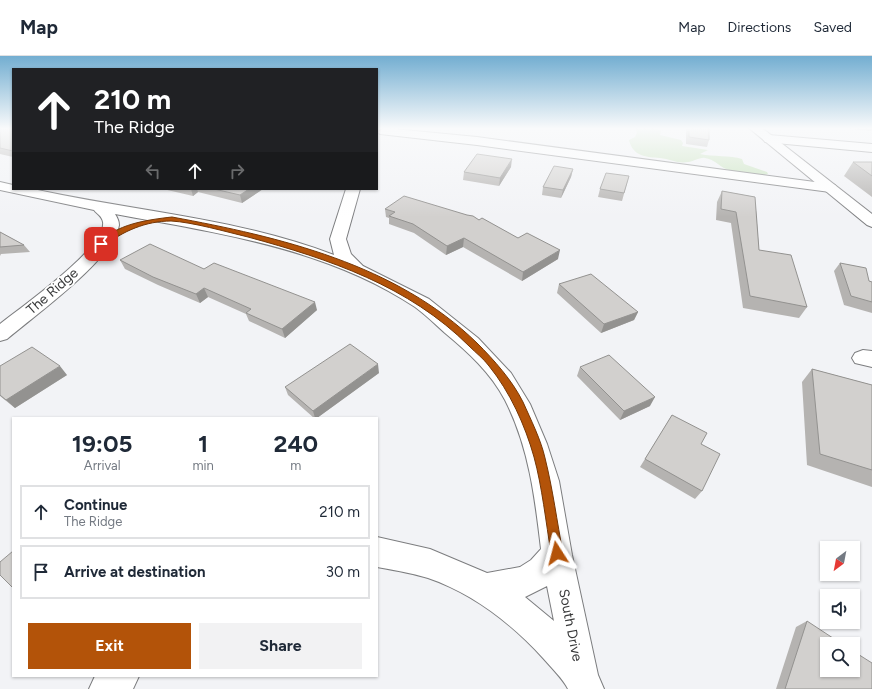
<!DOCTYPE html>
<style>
:root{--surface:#fff;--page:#f2f2f3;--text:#1f2937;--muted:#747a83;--line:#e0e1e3;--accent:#b35309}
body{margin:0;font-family:Figtree,sans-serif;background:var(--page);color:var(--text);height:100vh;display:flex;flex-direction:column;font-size:15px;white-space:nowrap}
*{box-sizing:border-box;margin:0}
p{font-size:13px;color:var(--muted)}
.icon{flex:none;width:22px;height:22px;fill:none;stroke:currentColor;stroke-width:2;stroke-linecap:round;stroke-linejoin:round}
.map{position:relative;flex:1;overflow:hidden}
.panel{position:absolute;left:12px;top:361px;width:366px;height:260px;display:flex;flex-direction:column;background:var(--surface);border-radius:0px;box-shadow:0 1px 3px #0004}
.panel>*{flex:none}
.top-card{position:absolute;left:12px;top:12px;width:366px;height:122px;border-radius:0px;box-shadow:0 1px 3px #0004;background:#202124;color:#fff;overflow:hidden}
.needle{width:26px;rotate:212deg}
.buttons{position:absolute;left:820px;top:485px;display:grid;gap:8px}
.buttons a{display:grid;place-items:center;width:40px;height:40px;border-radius:0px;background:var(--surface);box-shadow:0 1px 3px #0004;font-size:20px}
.pin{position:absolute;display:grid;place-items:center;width:34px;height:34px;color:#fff;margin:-17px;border-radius:8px;box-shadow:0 2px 6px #0006}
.me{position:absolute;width:44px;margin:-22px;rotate:351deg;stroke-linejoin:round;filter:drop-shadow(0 0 3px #0008)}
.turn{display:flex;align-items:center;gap:14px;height:84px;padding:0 16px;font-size:18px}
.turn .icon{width:52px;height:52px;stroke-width:2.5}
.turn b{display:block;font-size:28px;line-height:34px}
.lanes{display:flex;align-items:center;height:38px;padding:0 16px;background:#0003;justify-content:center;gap:20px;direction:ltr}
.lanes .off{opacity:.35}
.eta{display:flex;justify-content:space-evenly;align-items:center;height:68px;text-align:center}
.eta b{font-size:24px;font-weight:700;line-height:28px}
.primary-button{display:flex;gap:8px;margin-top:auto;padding:8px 16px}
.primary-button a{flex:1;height:46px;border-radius:0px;background:var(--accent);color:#fff;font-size:16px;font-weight:700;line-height:46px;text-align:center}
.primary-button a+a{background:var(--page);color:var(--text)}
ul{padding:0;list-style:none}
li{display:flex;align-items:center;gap:12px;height:54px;margin:0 8px 6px;padding:0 8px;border:2px solid var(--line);border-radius:0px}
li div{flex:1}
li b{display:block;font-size:15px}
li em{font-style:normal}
header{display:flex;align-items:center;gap:24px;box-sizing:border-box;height:56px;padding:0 20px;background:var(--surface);border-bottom:1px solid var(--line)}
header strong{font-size:19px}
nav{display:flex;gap:22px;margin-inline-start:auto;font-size:14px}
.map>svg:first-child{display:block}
.green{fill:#c8e2bd}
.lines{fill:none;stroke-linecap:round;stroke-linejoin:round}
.street-casing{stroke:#7c7d7f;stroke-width:2}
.secondary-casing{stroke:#7c7d7f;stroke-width:2}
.street{fill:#fff;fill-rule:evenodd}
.secondary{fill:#fff;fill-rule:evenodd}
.wall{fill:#b5b3b1}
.shaded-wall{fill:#939290}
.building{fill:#d2d0ce;stroke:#939290}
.route{fill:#b35309;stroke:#743606}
.labels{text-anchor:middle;stroke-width:3.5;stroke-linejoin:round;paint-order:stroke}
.street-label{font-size:14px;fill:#393a3b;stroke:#fff}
</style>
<header>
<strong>Map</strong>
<nav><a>Map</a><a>Directions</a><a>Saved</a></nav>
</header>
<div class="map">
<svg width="872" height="633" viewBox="0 0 872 633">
<rect width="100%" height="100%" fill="#f2f3f6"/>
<path class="green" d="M635,72H657L661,75L660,79L681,84L683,87L682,90L708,94L700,98C714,101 730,99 742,103L744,108L767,116L768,118C758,122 737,118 726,113C719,110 714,103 705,102C700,101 693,106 688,106C678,108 670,103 660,102C647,101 633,101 629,84L635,81L637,77Z"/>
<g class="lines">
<defs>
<path id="street" d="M384,72L477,81L830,128L835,129L837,132L835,135L830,136L477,89L380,78L378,76Z
M769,79L872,88V96L765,86L763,83L765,80Z
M0,126L13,129V133H33C133,155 238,162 334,199L330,183L346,133H360L346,183L351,198L363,210L429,243L478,282L511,317L530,348L547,388L559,425L572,499L598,619L604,633H568C564,624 550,610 543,602C512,568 472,537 428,522C411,517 394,514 377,511V481L430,493L487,517L520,511L531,504L541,493C535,442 529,391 505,344C491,317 468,296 445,277C435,268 426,259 415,251C326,192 218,177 115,158C117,161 119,165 119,169C114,203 34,260 7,283L0,285V268C20,252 107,191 103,166C102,160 97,158 94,154L0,134ZM547,530L554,565L525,541Z
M863,294L872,295V311L855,307L852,302L855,297Z
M95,620H139L133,633H89Z"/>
<path id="secondary" d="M749,72H762L872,158V171L867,169Z"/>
</defs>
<use href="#street" class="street-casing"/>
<use href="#secondary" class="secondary-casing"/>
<use href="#street" class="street"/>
<use href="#secondary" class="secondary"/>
</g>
<path class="wall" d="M0,72H13V101L0,98Z
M686,72H709V84L707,91L686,88Z
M850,72H872V75L850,73Z
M853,106H872V141L844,120Z
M511,111L499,130L463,124L464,116Z
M573,113L571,121L561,142L542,139L543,131Z
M629,120L622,145L598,141L600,133Z
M163,133H263L242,147L198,136L193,140Z
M722,135L755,141L759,194L807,251L799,262L743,252L731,167L716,164L717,146Z
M385,153L479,164L518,182L558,203L522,225L463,191L446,199L414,177L389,168V162L386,161Z
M0,176L24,189L30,196L1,198L0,200Z
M120,204L204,213L317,254L285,282L249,265L246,258L208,241L200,247L158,229L125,213Z
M840,207L869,225L872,226V257L844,249L834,215Z
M559,228L638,256L634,264L601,277L557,237Z
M0,310L67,319L15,352L0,340Z
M580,311L650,350L620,364L577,320Z
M812,313L872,329V431L807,409L802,326Z
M379,317L317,362H314L288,339L285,331Z
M672,359L702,435L695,443L640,411Z
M807,565L872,633H776L796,571Z"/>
<path class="shaded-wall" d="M512,103L511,111L499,130L500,122Z
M573,113L571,121L561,142L563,134Z
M191,133H197L198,136L193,140Z
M249,133H263L242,147L240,139Z
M464,182L463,191L446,199L447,190Z
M560,194L558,203L522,225L523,216Z
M204,232L208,241L200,247L196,238Z
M315,246L317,254L285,282L282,273Z
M638,256L634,264L601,277L604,268Z
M378,308L379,317L317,362H315L313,355Z
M60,310L67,319L15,352L6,344Z
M655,341L650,350L620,364L624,355Z"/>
<path class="building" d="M0,72H13V95L0,92Z
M689,72H709V84L689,81Z
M477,98L512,103L500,122L464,116Z
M853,106H872V120Z
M554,110L573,113L563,134L543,131Z
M606,117L629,120L624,137L600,133Z
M214,133H249L240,139Z
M722,135L755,141L759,194L791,199L807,251L750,240L736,156L721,153Z
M404,140L467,159L473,160L479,164L482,162L518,182L527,177L560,194L523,216L464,182L447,190L413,168L389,160L395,156L385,153Z
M0,176L24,189L0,191Z
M150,188L204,213L214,207L315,246L282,273L246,257L251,253L204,232L196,238L153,221L120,204Z
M840,207L866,212L869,225L872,226V246L851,240Z
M591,218L638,256L604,268L559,228Z
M350,288L378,308L313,355L285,331Z
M32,291L60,310L6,344L0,339V310Z
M609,299L655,341L624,355L580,311Z
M812,313L872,329V414L820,398Z
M672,359L707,377L701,388L720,398L702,435L645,403Z
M13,495V532L0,519V506Z
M807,565L842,588H827V614H853V595L872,607V633H785Z"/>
<linearGradient id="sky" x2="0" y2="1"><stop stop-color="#73aed1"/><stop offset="0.45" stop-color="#f9fafb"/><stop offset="1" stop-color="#f9fafb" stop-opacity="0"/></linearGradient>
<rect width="872" height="161" fill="url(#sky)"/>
<path class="route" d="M172,161C280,181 396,208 477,287C494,304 512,324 523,346C531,364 541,384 545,402C553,434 557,466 563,497L562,502L557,503L553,502L551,497C546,467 542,430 534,401C525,369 510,336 489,310C484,303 476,297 469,290C409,230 329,203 248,181C227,176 192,166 171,165C146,165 123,175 104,190L98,188C116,168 146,164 172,161Z"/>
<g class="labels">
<g class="street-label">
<text transform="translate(52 235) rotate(-41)" y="5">The Ridge</text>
<text transform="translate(571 569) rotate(79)" y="5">South Drive</text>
</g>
</g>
</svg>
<div class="buttons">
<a><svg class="needle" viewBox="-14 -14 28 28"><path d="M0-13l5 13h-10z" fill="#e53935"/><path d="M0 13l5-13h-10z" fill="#747a83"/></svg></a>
<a><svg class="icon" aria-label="sound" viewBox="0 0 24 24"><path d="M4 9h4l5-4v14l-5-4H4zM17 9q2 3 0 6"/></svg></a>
<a><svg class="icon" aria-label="search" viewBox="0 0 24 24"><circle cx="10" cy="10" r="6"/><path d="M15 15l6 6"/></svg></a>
</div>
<div class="pin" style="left:101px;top:188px;background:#d93025"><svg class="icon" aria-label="arrive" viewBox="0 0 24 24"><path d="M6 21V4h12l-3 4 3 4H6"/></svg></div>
<svg class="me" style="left:557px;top:497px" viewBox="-20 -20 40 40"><path d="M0-17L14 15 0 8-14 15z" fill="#b35309" stroke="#fff" stroke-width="4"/></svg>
<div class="top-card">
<div class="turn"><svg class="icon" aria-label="ahead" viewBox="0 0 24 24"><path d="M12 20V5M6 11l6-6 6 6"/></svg><div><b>210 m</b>The Ridge</div></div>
<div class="lanes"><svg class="icon off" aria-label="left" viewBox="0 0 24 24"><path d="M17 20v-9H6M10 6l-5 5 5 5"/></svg><svg class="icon" aria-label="ahead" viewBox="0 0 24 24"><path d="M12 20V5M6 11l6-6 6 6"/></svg><svg class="icon off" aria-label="right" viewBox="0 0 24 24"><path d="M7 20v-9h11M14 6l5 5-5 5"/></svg></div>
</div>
<section class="panel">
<div class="eta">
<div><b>19:05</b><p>Arrival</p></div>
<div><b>1</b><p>min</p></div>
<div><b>240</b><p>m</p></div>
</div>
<ul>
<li><svg class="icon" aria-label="ahead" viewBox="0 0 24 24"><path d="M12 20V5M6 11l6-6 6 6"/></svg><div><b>Continue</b><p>The Ridge</p></div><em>210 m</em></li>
<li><svg class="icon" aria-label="arrive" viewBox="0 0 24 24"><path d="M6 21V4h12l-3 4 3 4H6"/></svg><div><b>Arrive at destination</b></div><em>30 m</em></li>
</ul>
<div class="primary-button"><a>Exit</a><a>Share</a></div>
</section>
</div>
